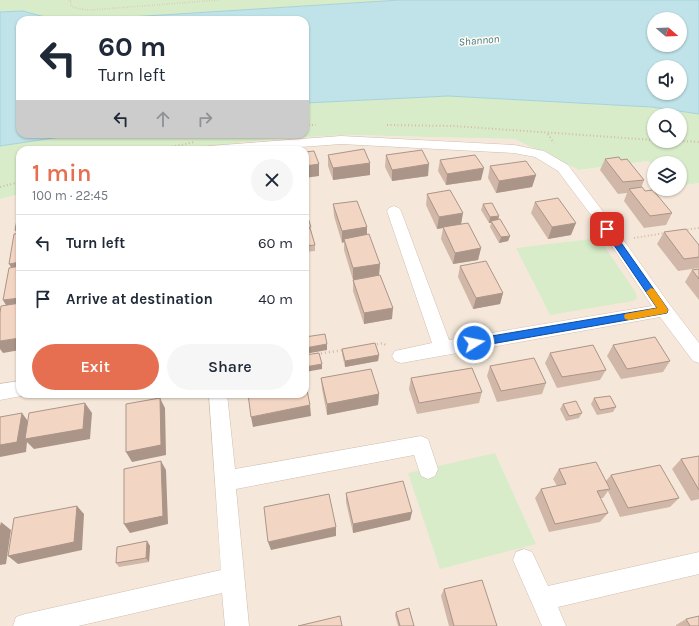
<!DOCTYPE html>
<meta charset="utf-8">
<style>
:root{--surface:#fff;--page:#f6f6f7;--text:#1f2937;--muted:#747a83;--line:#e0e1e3;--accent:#e76f51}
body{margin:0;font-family:Karla,sans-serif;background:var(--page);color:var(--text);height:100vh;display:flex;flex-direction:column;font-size:15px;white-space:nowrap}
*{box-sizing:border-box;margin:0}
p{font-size:13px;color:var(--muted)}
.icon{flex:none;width:22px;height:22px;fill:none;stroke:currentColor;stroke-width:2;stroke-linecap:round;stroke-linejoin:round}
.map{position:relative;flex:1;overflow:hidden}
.sheet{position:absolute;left:16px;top:146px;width:293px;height:252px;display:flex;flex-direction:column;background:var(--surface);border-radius:12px;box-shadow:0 1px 3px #0004}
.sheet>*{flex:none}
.banner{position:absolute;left:16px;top:16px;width:293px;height:122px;border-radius:12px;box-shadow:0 1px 3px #0004;background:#fff;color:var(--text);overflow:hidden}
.needle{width:26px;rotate:109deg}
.fabs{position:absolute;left:647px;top:12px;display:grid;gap:8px}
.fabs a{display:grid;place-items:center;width:40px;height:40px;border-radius:50%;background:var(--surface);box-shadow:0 1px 3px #0004;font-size:20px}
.pin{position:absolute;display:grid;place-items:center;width:34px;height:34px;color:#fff;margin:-17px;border-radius:8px;box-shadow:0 2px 6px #0006}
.me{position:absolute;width:44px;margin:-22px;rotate:80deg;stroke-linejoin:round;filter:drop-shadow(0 0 3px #0008)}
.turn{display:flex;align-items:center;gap:14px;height:84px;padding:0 16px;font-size:18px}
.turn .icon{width:52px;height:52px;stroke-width:2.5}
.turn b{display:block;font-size:28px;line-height:34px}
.lanes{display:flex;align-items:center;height:38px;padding:0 16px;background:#0003;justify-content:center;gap:20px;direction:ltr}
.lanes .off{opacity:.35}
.round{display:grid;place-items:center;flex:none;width:42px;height:42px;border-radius:21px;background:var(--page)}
.overview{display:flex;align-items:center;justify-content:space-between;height:68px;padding:0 16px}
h1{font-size:24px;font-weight:600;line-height:30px;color:var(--accent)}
.action{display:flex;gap:8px;margin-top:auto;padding:8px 16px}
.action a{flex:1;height:46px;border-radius:24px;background:var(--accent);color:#fff;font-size:16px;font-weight:600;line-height:46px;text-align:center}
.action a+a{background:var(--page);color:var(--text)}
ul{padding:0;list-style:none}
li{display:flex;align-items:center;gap:12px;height:56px;padding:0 16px;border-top:1px solid var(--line)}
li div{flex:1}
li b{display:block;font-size:15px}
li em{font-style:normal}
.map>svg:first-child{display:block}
.residential{fill:#f5e8da}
.green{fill:#d8ecc9;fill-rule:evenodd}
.water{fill:#bfe3e8;stroke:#a5d3da;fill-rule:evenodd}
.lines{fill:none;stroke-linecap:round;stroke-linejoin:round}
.minor-casing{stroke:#d1beb0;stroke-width:1}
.path-far2{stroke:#d9b8a5;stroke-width:1.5;stroke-dasharray:0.5 2;stroke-linecap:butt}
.path-far1{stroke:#d9b8a5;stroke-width:2;stroke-dasharray:1 2.5;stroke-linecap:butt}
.path{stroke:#d9b8a5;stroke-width:2.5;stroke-dasharray:1 3;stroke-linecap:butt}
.minor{fill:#fff;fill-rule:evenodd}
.wall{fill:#d1b7a8}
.shaded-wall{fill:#aa9588}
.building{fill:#f3d5c3;stroke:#aa9588}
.route{fill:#1a73e8;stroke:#114b97}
.slow{fill:#f59e0b}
.labels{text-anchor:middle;stroke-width:3;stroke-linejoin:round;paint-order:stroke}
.far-water-label{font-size:11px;font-style:italic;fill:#437c86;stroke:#fffaf3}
</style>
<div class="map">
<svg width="699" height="626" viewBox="0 0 699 626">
<rect width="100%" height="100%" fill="#fdf6ec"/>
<path class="residential" d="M347,135L514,139L579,170L648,161L654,168V189H680V186L699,183V626H0V199L20,194V394H305V150H186L193,148L274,139Z"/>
<path class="green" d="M0,0H400L82,20H56L23,11L0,12Z
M448,96L652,107L699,114V183L680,186V163H654V168L648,161L579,170L514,139L347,135L274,139L193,148L186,150H20V194L0,199V146L80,134H305V103ZM654,115H680V141H654Z
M599,238L636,293L637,298L633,301L550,315L516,248Z
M495,453L536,544L440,569L408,473Z"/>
<path class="water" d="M400,0H699V114L652,107L448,96L305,103V20H82ZM654,19H680V45H654ZM654,67H680V93H654Z
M23,11L56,20H20V134H80L0,146V12Z"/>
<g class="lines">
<defs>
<path id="minor" d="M341,136L514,145L544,151L568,165L604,213L670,305L699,343V363L693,361L660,317L401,363L395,361L392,356L395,351L432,343L387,211L389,208L394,206L399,208L401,211L449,340L652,306L594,219L558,171L535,157L514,153L341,144L261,150H202L204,147L209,146Z
M20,381V394L27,395L0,400V384Z
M209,394H227L235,469L421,436L428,439L438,469L435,476L428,479L421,476L414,455L236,489L249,626H225L222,593L78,626H13L16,617L25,614L221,570Z
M524,549L532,552L548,586L699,552V574L558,607L566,626H542L513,560L516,552Z"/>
</defs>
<use href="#minor" class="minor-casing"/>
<path class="path-far2" d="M68,0L71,1V6L79,9L91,10L219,0"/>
<path class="path-far1" d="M305,125H316
M387,125L454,126L654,140
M548,134L554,143
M680,141L699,142
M158,150L194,142
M0,187L20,182
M684,230L699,228
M634,238L665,233"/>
<path class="path" d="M373,345L383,343L387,346
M317,354L344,350"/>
<use href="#minor" class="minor"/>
</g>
<path class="wall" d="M328,155L370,163V175L333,180L328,166Z
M386,155L428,176L392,181L385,167Z
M605,159L621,160L644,180L641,188L672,213L666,225L644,228L624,201L627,193L618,194L600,170Z
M440,160L481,180L446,185L438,171Z
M490,166L536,175L532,187L496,193L488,178Z
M427,194L461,224L481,248L478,260L453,264L441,239L443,228L437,229L426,205Z
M535,202L571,235L548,239L531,213Z
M333,204L367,227V235L380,264L379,275L392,319L364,324L353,291V280L344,250V242L342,243L334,216Z
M483,204L498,220L510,236L508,241L499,243L490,227L491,223H489L481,210Z
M305,218L311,230L315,245V251L305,252Z
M664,232L699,245V268L678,271L657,244Z
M460,266L503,293L500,304L473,309L458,277Z
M699,269V300L685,282L692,270Z
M613,345L670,361L663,372L621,379L607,356Z
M342,349L379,355L378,361L345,367L342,354Z
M550,353L606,370L600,380L557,388L545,363Z
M490,366L546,383L542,394L497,402L487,376Z
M321,378L379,394L378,405L327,415L322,389Z
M411,378L482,392L479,403L417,414L409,389Z
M594,398L616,407L613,412L597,415L591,404Z
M563,404L582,413L579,418L566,421L560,409Z
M699,456V499L691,501L672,469L681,459Z
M559,469L606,481L611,475L679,498L670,507L620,517L608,491L603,498H600L608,513L600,522L549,532L535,498L541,489L557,486L553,479Z
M346,493L412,512L410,520L353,533L346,502Z
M147,541L150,546L149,562L119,567L116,563Z
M444,589L497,626H449L441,596Z
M396,612L414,626H398L395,615Z
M686,619L699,626H676V625Z"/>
<path class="shaded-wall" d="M370,163V175L333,180V168Z
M319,164V176L305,178V166Z
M429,164L428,176L392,181V170Z
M484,168L481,180L446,185L447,174Z
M536,175L532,187L496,193L499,181Z
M463,213L461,225L437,229L439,217Z
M499,216L498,222L491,221V223H489L490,217Z
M576,223L571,235L548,239L552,227Z
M367,227V239H344V242L342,243V231Z
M15,230H20V239Z
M510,236L508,241L499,243L501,237Z
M481,248L478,260L453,264L455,253Z
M20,262V274L16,275L9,264Z
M380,264L379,275L353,280V268Z
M503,293L500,304L473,309L476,298Z
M20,298V310L10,312L3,300Z
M393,308L392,319L364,324V313Z
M20,338V350L3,353L0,349V341Z
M327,344V350L305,354V348Z
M379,355L378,361L345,367V361Z
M322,364V369L305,372V367Z
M379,394L378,405L327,415V404Z
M160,398L165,408L166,455L132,462L126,452Z
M85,403L92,413L90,439L34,449L27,442L26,452L0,457V445L22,413L30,424Z
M310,405L311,416L253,427L251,417Z
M161,461L166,470L168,524L130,533L124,524Z
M77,506L84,514L82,550L18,564L8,556Z
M412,512L410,520L353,533V524Z
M1,522L11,530L6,564L0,565V526Z
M336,527V536L271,550L268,542Z
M147,541L150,546L149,562L146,558Z"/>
<path class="building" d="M364,149L370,163L333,168L328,155Z
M422,150L429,164L392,170L386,155Z
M314,151L319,164L305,166V152Z
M475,155L484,168L447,174L440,160Z
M619,157L621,160L627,159L644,180L623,182L605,159Z
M526,161L536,175L499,181L490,166Z
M642,187L645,191L653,190L672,213L650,216L629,189Z
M450,190L463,213L439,217L427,194Z
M558,198L576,223L552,227L535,202Z
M357,201L367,227L342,231L333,204Z
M492,203L499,216L490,217L483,204Z
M20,205V230H15Z
M305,218H308L311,227L305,228Z
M500,219L510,236L501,237L491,221Z
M468,223L481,248L455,253L443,227Z
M310,228L315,245L305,246V229Z
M686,229L699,245V257L684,259L664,232Z
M20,233V262L9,264L14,234Z
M369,234L380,264L353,268L344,239Z
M486,261L503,293L476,298L460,266Z
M20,266V298L3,300L9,268Z
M699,269V279L692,270Z
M380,275L393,308L364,313L353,280Z
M20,303V338L0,341V313L1,306Z
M325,334L327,344L305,348V337Z
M655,337L670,361L627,369L613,345Z
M375,343L379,355L345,361L342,349Z
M593,345L606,370L562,377L550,353Z
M319,353L322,364L305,367V355Z
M534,358L546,383L501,391L490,366Z
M472,368L482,392L419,403L411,378Z
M371,369L379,394L327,404L321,378Z
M305,380L310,405L251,417L248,394H305Z
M610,396L616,407L600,410L594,398Z
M160,398L161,445L126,452V404Z
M576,401L582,413L569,416L563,404Z
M85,403L83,429L25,439L29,413Z
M22,413L17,442L0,445V417Z
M699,456V490L681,459Z
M161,461L163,516L124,524V469Z
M596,462L610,489L597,491L608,513L555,524L541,489L566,484L559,469Z
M660,465L679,498L628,508L611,475Z
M403,481L412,512L353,524L346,493Z
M329,494L336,527L268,542L264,507Z
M77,506L74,542L8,556L14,518Z
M147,541L146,558L116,563L117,547Z
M482,580L497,626H454L444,589Z
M409,608L414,626H400L396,612Z
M340,616L342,626H298Z
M699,616V626H690L686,619Z"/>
<path class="route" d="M607,226L610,227L667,308L668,310L667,313L474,347L471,345L470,343L471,340L474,339L657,308L603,229Z"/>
<path class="slow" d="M651,288L654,289L667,308L668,310L667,313L629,320L625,319L624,316L625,314L657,308L646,292Z"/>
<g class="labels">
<g class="far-water-label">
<text transform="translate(479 40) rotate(-5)" y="4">Shannon</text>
</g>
</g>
</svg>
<div class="fabs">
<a><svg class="needle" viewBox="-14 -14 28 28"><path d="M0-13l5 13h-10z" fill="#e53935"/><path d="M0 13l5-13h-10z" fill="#747a83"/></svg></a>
<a><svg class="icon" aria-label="sound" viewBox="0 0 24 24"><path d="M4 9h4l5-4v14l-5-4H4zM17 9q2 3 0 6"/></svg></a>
<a><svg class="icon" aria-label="search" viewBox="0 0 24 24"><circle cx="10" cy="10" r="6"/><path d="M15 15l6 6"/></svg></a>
<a><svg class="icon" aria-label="layers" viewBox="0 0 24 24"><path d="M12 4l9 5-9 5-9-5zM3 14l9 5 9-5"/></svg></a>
</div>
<div class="pin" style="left:607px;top:229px;background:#d93025"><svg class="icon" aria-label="arrive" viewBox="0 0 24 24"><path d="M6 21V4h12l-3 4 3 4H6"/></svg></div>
<svg class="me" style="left:474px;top:343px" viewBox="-20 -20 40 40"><circle r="17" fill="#1a73e8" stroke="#fff" stroke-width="3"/><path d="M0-11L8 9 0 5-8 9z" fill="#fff"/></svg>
<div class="banner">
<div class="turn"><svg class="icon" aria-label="left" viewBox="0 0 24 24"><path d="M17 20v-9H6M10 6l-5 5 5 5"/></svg><div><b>60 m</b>Turn left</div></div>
<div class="lanes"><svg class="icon" aria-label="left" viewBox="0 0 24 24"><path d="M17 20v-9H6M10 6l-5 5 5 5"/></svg><svg class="icon off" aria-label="ahead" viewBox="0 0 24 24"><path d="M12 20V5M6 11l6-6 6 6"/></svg><svg class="icon off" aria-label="right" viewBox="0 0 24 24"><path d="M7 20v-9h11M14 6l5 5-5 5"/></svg></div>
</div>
<section class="sheet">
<div class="overview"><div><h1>1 min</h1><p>100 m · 22:45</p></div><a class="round"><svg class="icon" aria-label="close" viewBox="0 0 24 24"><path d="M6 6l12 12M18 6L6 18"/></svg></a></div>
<ul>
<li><svg class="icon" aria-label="left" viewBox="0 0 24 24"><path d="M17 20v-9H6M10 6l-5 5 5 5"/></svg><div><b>Turn left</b></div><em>60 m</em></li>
<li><svg class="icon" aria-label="arrive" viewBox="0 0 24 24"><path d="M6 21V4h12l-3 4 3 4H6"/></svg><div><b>Arrive at destination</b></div><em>40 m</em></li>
</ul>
<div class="action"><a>Exit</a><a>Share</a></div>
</section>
</div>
